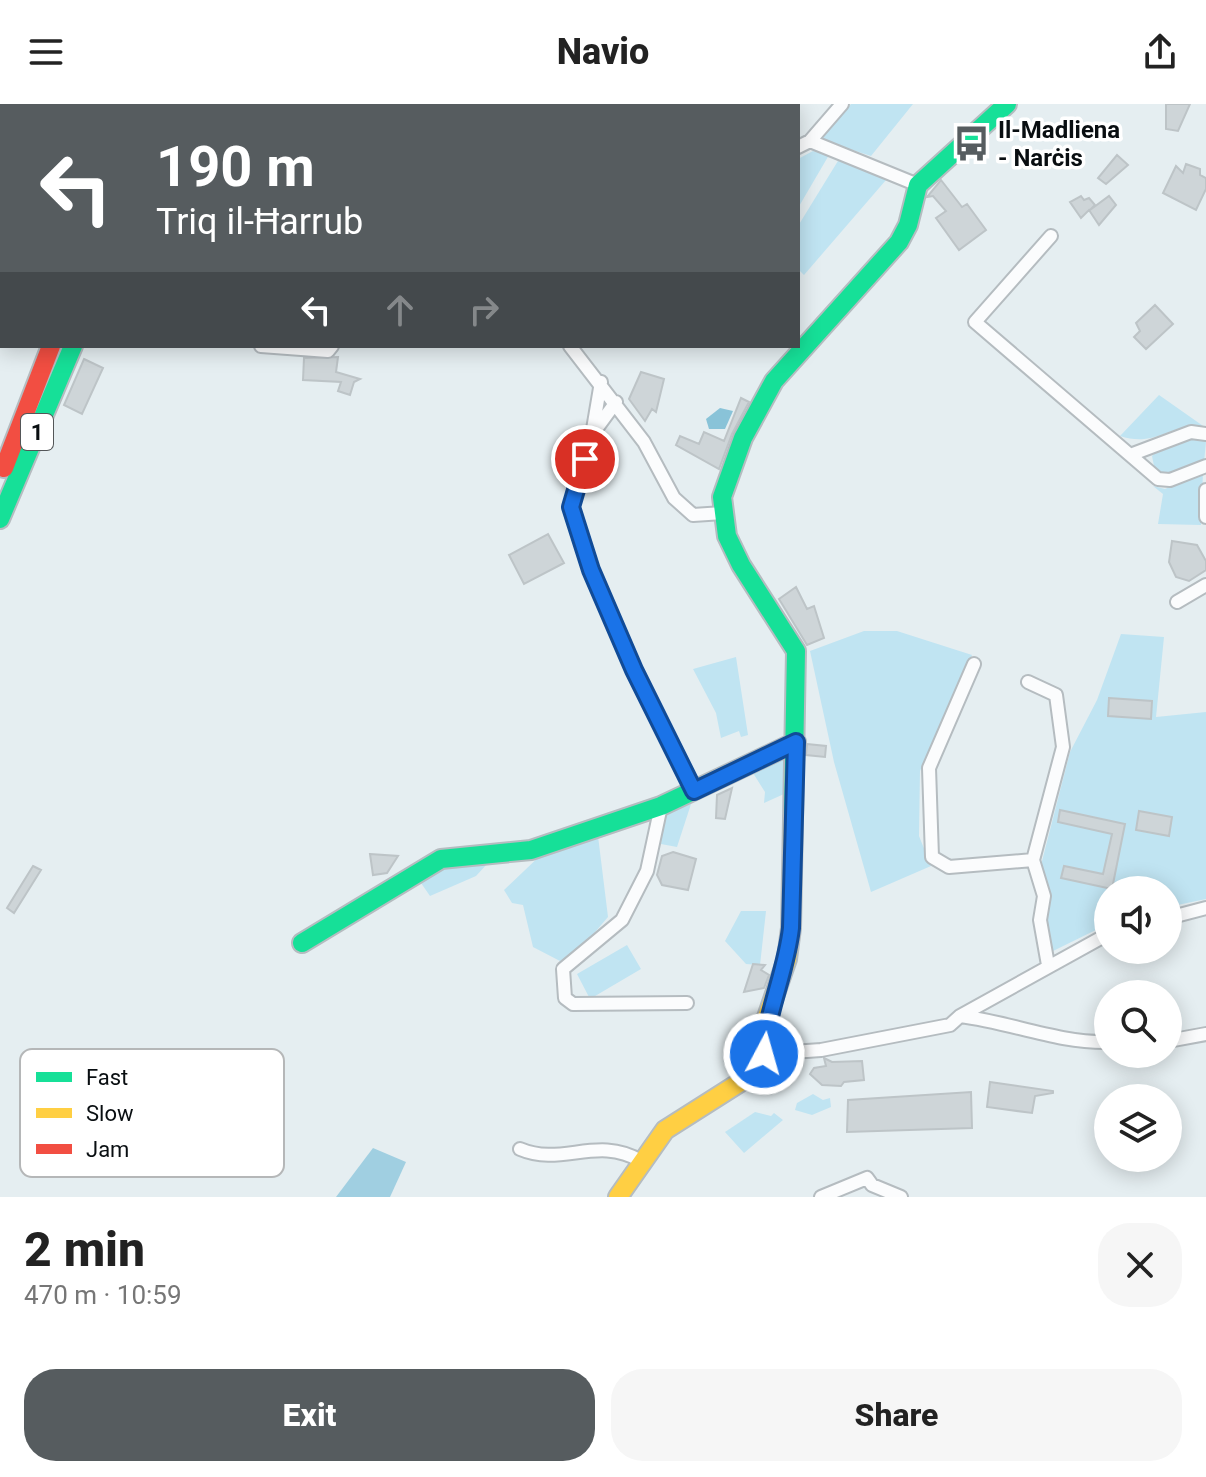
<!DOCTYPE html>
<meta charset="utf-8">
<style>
:root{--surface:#fff;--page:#f6f6f6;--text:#222;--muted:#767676;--accent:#565c5f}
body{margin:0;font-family:Roboto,sans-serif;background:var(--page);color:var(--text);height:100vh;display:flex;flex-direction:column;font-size:30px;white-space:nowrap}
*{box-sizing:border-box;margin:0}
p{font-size:26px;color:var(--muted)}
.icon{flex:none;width:44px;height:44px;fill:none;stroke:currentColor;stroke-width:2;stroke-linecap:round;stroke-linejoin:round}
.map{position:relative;height:1093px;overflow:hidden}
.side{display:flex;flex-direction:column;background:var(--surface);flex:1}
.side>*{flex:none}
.guide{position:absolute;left:0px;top:0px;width:800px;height:244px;box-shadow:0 4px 20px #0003;background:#565c5f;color:#fff;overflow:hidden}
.fabs{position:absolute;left:1094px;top:772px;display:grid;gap:16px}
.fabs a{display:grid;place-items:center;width:88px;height:88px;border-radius:50%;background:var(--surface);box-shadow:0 4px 20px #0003;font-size:40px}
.pin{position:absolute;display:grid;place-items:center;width:68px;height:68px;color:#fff;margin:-34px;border:4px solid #fff;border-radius:50%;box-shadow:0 2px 8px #0007}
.me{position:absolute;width:88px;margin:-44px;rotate:6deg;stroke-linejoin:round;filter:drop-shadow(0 0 6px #0008)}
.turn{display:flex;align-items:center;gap:28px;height:168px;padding:0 24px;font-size:36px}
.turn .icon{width:104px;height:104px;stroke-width:2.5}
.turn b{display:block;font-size:56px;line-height:68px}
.lanes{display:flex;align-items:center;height:76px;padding:0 24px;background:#0003;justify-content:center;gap:40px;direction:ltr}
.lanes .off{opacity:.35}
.round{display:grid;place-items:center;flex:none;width:84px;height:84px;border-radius:32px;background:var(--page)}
.summary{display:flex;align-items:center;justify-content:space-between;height:136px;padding:0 24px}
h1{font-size:48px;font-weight:800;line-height:60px}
.action{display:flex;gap:16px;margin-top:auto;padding:16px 24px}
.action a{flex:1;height:92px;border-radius:32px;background:var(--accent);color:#fff;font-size:32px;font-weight:800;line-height:92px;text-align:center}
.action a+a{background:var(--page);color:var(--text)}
header{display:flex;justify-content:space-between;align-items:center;height:104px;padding:0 24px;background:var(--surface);font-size:36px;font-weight:800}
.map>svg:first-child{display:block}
.green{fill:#c0e4f2}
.forest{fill:#a0cfe1}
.water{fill:#89c3d8}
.building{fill:#ced5d8;stroke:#bdc4c7;stroke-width:2}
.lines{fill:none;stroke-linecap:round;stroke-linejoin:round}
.street-casing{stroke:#b5bcc0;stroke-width:16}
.fast-casing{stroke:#b5bcc0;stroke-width:22}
.slow-casing{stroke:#b5bcc0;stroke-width:22}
.jam-casing{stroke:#b5bcc0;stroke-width:22}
.street{stroke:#fbfcfd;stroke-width:12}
.fast{stroke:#16e098;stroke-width:18}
.slow{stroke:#ffcf43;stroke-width:18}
.jam{stroke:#f24e42;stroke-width:18}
.route-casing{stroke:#114b97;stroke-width:20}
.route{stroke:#1a73e8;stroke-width:14}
.labels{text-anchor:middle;stroke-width:7;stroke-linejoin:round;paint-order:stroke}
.shield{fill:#fff;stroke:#535658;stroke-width:2}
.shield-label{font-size:22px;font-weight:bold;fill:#090e11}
.poi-label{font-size:24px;font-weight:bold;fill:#090e11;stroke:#fff;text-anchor:start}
.key{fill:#fff;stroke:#b5b7b8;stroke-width:2}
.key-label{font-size:22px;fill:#090e11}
</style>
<header><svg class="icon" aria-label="menu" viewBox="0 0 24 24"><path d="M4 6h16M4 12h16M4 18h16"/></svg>Navio<svg class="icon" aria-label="share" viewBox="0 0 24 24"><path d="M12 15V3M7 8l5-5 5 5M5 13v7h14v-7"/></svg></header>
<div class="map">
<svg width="1206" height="1093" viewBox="0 0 1206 1093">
<rect width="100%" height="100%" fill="#e5eef1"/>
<path class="green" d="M851,0H913L871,52L819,35Z
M813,47L829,51L798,104V55Z
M841,52L886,76L804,171L798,165V122Z
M1159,291L1206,324V326C1174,314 1158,345 1120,332Z
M1194,332L1206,338L1204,358L1172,371L1161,370L1154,362L1152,352L1160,344Z
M1203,367L1201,421L1158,420L1163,390L1153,382L1165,385Z
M864,527H897L972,551L920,667L919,732L931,762L871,788L834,658L810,547Z
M1121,530L1164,533L1156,613L1206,608V795L1168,803V786H1108V820L1051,848L1046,818L1048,786L1041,761L1070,648L1097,596Z
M736,553L748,631L741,633L739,627L721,634L716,609L693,565Z
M778,654L784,657V690L764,699L765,688L753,669Z
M691,700L677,743L661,740L665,710Z
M598,732L608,813L577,849L560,857L533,843L523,801L512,799L504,786L545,747Z
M449,759H488L476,772L430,792L421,779Z
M741,807H766L760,861L746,860L725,837Z
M627,841L641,865L590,895L577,870Z
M813,990L823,996L830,994L831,1003L812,1011L795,1006L797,999Z
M755,1008L771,1012L774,1009L783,1016L744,1049L725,1028Z"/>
<path class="forest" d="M373,1044L406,1058L390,1093H336Z"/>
<path class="water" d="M720,304L733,307L725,325H709L706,315Z"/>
<path class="building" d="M1166,0H1190L1178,27L1166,25Z
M1117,51L1128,61L1106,80L1098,74Z
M1186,60L1200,65V71L1206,74V85L1196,106L1163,89L1176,62L1183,69Z
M941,76L962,103L967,100L986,126L959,146L936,114L946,107L933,92L927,93Z
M1081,92L1084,96L1089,94L1095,101L1090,106L1109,92L1116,101L1099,121L1089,106L1081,114L1070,98Z
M1155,201L1173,220L1146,245L1134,233L1140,227L1136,219Z
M338,253L336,268L360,275L354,278L350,291L338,287L341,278L303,276L304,254Z
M84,255L103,264L82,310L64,301Z
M641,268L664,275L656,308L652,305L645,317L629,295Z
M741,294L749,298L732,330L719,365L676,341L680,332L699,340L704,328L724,337Z
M548,430L564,459L524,480L509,451Z
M1172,437L1197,441L1206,457V466L1189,477L1176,473L1169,458Z
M796,483L807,505L814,502L824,534L807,541L779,495Z
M1109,594L1152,597L1151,615L1108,612Z
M807,640L826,642L825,653L806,651Z
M732,684L725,715L716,714L717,691Z
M1060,706L1125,720L1112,785L1061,774L1064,762L1103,770L1112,730L1058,718Z
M1139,707L1172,713L1169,732L1136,726Z
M673,748L696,755L688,786L662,781L657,771L662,752Z
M370,750L398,752L387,769L373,771Z
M33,762L41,766L14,809L7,804Z
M753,860L765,861L761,866L769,871L764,884L744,888Z
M824,954L832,958L862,957L864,976L844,978L841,982L822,981L810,970L814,964L826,962Z
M990,978L1053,987V989L1035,992L1032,1009L987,1003Z
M971,988L972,1024L847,1028L848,996Z"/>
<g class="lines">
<defs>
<path id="street" d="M703,0L704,2
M24,2L27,0
M244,2V0
M599,2L600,0
M0,20L2,19
M810,37L842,0
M798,43L810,37L918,81
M1051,132L975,218L1158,375L1170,376L1206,362
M261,242L328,247L332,242
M570,242L644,338L674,394L693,411L723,409
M601,278L592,331L571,403L591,466L634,566L694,687
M594,328L616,298
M1130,351L1191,328L1206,330
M1206,386V413
M1177,498L1206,481
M974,560L929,664L932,753L949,763L1033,756
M1028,578L1056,591L1063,643L1033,756L1044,792L1040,816L1048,861
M661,702L647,767L622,816L563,865L565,894L573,900L687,899
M1168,814L1206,804
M960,912C1010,918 1057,939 1108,938
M1168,937L1206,930
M764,950L821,946L950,921L960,912L1108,830
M520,1045C562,1063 597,1031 641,1057
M821,1093L867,1074L872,1081L901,1093"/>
<path id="fast" d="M218,2L219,0
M0,415L73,242
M793,715L796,547L741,461L727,432L722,393L743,334L774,277L899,138L908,121L918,81L1007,0
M302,839L441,755L531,746L661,702L796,638"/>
<path id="slow" d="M618,1093L665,1026L750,972L764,950L766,916L787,855L791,824L793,715"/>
<path id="jam" d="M4,364L51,242"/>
</defs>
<use href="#street" class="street-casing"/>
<use href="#fast" class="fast-casing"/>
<use href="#slow" class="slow-casing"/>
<use href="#jam" class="jam-casing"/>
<use href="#street" class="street"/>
<use href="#fast" class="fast"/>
<use href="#slow" class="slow"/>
<use href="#jam" class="jam"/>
</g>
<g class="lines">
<defs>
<path id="route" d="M585,355L571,403L591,466L634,566L694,687L796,638L791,824C786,868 767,906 764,950"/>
</defs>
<use href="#route" class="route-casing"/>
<use href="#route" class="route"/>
</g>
<defs>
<symbol id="bus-bare" viewBox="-9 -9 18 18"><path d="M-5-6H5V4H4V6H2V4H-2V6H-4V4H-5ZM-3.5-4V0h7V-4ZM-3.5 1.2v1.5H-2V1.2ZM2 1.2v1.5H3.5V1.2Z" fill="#565c5f" stroke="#fff" stroke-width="2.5" paint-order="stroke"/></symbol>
</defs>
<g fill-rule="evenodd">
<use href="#bus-bare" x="946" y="14" width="51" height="51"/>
</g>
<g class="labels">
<rect class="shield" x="21" y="310" width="32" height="36" rx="6"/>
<g class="shield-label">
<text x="37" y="336">1</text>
</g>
<g class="poi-label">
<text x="998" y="34">Il-Madliena<tspan x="998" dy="28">- Narċis</tspan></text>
</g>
</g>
<rect x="20" y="945" width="264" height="128" rx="12" class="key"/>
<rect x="36" y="968" width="36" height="10" fill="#16e098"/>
<rect x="36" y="1004" width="36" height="10" fill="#ffcf43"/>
<rect x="36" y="1040" width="36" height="10" fill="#f24e42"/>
<g class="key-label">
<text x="86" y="981">Fast</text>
<text x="86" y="1017">Slow</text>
<text x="86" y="1053">Jam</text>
</g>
</svg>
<div class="fabs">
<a><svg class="icon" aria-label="sound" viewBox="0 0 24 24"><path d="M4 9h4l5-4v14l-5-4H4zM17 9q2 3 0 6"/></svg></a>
<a><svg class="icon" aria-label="search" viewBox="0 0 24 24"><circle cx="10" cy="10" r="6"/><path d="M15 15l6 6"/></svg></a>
<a><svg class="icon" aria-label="layers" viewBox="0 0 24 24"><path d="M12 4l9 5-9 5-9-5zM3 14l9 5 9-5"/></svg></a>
</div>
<div class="pin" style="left:585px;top:355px;background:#d93025"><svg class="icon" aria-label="arrive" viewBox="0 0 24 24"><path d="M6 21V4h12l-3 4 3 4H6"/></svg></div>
<svg class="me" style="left:764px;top:950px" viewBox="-20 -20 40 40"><circle r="17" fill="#1a73e8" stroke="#fff" stroke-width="3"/><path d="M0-11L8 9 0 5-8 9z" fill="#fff"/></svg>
<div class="guide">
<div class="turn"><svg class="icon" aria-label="left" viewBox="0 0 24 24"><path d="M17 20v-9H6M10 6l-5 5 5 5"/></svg><div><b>190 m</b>Triq il-Ħarrub</div></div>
<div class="lanes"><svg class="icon" aria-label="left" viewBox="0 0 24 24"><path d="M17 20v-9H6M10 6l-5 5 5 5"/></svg><svg class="icon off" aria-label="ahead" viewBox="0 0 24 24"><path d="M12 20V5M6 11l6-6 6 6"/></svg><svg class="icon off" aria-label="right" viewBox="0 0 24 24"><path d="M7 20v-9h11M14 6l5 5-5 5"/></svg></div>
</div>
</div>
<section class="side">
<div class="summary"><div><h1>2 min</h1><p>470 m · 10:59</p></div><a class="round"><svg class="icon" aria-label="close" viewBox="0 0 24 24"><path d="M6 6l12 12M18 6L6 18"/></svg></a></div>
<div class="action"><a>Exit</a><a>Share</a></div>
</section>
